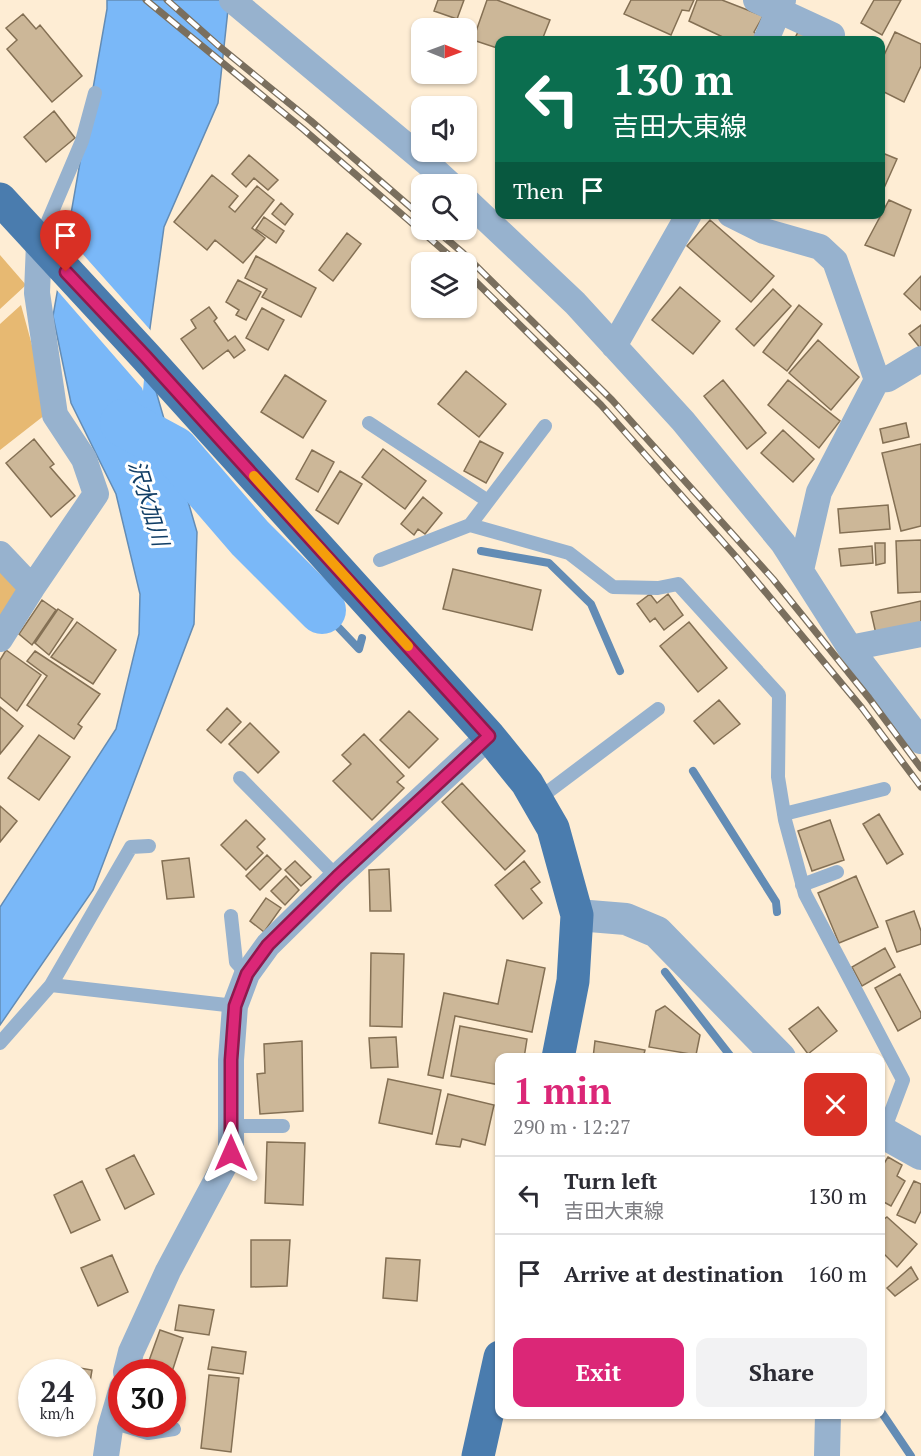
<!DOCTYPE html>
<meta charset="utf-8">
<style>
:root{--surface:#fff;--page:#f2f2f3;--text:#2b2b33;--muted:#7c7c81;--line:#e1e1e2;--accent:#db2777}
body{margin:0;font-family:"PT Serif","Noto Sans JP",serif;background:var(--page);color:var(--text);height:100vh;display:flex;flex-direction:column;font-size:22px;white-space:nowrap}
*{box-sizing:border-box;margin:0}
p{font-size:20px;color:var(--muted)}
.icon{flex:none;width:33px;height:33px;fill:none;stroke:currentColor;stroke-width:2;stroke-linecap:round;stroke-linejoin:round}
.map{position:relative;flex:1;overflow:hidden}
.details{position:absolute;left:495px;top:1053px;width:390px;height:366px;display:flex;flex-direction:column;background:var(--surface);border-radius:12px;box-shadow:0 2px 4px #0004}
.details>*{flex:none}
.guide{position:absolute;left:495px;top:36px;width:390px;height:183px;border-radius:12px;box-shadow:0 2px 4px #0004;background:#0b6e4f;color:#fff;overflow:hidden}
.needle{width:39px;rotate:91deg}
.buttons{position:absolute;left:411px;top:18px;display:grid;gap:12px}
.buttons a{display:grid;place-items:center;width:66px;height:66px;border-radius:12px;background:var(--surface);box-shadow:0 2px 4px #0004;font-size:30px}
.speed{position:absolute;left:18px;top:1359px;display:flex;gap:12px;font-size:30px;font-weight:700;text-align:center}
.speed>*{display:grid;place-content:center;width:78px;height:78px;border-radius:50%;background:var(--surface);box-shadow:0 2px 4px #0004;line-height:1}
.speed small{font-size:15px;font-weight:400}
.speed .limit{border:9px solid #d22;background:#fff;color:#111}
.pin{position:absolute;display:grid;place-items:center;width:51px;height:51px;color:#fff;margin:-62px -26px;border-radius:50% 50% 50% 0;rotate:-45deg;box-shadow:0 0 6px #0007}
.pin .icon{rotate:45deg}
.me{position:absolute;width:66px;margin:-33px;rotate:0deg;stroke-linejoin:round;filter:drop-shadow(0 0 4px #0008)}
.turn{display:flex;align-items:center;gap:21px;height:126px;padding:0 18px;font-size:27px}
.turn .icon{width:78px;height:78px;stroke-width:2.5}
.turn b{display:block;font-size:42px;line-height:51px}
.then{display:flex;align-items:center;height:57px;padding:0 18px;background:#0003;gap:12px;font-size:22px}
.round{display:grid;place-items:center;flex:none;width:63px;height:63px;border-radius:12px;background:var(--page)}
.headline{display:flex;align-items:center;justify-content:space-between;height:102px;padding:0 18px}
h1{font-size:36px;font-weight:700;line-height:45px;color:var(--accent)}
.cta{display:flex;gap:12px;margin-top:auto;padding:12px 18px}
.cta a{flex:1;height:69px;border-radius:12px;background:var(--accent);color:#fff;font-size:24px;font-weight:700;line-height:69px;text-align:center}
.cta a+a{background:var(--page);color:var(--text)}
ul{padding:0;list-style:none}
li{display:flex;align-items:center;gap:18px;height:78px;padding:0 18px;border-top:2px solid var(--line)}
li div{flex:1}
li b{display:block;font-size:22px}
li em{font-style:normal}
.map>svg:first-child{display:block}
.green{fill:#e7b972}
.water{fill:#7ab8f8;stroke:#638cb5;stroke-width:1.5}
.pier{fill:#feedd4}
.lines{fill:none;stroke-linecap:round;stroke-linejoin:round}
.stream{stroke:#638cb5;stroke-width:8}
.river{stroke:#7ab8f8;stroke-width:48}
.building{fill:#ccb798;stroke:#847054;stroke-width:1.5}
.service{stroke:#97b2ce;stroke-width:14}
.minor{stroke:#97b2ce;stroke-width:26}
.tertiary{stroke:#97b2ce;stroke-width:32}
.primary{stroke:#4a7cae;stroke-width:33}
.rail-casing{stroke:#7a6f5e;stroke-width:7}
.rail{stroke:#fff;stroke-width:4.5;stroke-dasharray:14;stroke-linecap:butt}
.route-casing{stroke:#8e194d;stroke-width:15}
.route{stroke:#db2777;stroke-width:10}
.slow{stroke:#f59e0b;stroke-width:10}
.labels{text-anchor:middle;stroke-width:6;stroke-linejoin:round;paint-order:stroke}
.water-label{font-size:22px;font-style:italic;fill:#113e66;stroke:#fff}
</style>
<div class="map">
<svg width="921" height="1456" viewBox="0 0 921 1456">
<rect width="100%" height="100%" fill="#feedd4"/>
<path class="green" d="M0,255L26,285L0,309Z
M21,305L50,411L0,450V324Z
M0,558L24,587L0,625Z"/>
<path class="water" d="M107,0H229L218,103L164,227L146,357L197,532L194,624L93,890L0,1025V907L116,729L139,634L140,594L116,494L71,403L53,316L107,9Z"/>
<path class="pier" d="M64,233L153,333L149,356L146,357L143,391L142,388L55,288Z"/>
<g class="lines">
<path class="stream" d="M481,551L549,563L591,604L620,671
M322,610L359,649L362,638
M693,771L776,902L777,912
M665,972L732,1058
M880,1410L911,1456"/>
<path class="river" d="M124,423L174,450L250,538L322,610"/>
</g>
<path class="building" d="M438,0H464L457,19L434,11Z
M487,0H497L550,20L542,40H500V49L473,40Z
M631,0H694L689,11L682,10L671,35L624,14Z
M697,0H722L763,16L754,32L760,37L758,40H729L689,21Z
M874,0H901L882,35L861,23Z
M23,14L36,29L40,25L82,76L52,102L7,49L17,40L6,28Z
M798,32L819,40H794Z
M895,32L921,44V66L904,102L880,90V54L884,55Z
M54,111L75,138L46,162L24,137Z
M880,152L897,159L880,197Z
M249,155L278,180L268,190L254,178L246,187L232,174Z
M212,175L238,196L229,207L235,212L257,186L274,200L252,228L265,238L243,263L215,240L207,250L174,222Z
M889,200L911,210L894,256L865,245Z
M281,203L293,214L285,225L272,214Z
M264,217L284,231L276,243L256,229Z
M710,220L774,276L751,302L687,246Z
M347,233L361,244L333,281L319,270Z
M256,256L316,288L301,317L262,297L267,289L245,278Z
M921,276V310L904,294Z
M238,280L261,292L246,320L236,315L239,310L226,302Z
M680,287L720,321L693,354L652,320Z
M773,289L791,306L754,346L736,329Z
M799,305L822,324L787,371L763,352Z
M209,307L217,318L214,321L228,341L235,336L245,350L234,358L228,350L203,369L181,339L196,328L191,320Z
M262,308L284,320L268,350L246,338Z
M921,325V349L909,334Z
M818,340L859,377L831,410L789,373Z
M466,371L506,404L479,437L438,404Z
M285,375L326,401L303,438L261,412Z
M723,380L766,433L747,449L704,396Z
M788,380L840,421L819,448L768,405Z
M906,423L909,437L883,443L880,429Z
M783,430L814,459L793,482L761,453Z
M34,439L54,464L50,467L75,496L51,517L6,463Z
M480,441L503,453L486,483L464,471Z
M921,444V526L901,531L882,453Z
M383,449L426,481L405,509L362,477Z
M312,450L334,462L318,492L296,479Z
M340,471L362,484L338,524L316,510Z
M423,497L442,513L425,534L418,529L414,535L401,524Z
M888,505L890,529L840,533L838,509Z
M921,540V592L898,593L896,541Z
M875,543H885V563L876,565Z
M872,546L873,563L841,566L839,549Z
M453,569L541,590L532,630L443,609Z
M650,594L657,603L668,594L683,615L664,630L655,618L650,622L637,604Z
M42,600L56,610L32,645L19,634Z
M921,601V624L876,634L871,612Z
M58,609L73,619L49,655L35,643Z
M77,622L116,650L93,684L51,657Z
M689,622L727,668L698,692L660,646Z
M6,650L41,675L17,711L0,697V660Z
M35,651L100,694L78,724L82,727L74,739L27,705L47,676L27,661Z
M719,700L740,724L714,744L694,721Z
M0,707L23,726L0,754Z
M227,708L241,722L221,743L207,730Z
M409,711L438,739L409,768L380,740Z
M250,723L279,752L258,773L229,744Z
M364,734L404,776L397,782L404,788L372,820L333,781L351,764L342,755Z
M39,735L70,757L39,800L8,778Z
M462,783L525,851L505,870L442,802Z
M0,806L17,821L0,842Z
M879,814L903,854L887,864L863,824Z
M246,820L265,839L257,847L263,853L246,870L221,845Z
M830,820L844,860L812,871L798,831Z
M267,855L281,869L260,890L246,876Z
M189,858L194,897L167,899L162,861Z
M295,861L311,877L301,886L285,870Z
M524,861L540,882L531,889L542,903L523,919L495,885Z
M389,869L391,911H370L369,870Z
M286,876L299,890L285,905L271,891Z
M856,876L878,927L839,943L818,893Z
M266,898L281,908L264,932L250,921Z
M914,911L921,931V944L897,952L886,921Z
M885,948L895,967L862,986L852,967Z
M371,953L404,954L402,1027L370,1026Z
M507,960L545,968L532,1032L455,1016L443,1078L428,1075L444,993L498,1004Z
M900,974L921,1013V1018L898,1031L875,988Z
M665,1006L700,1035L696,1055L649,1047L656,1011Z
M818,1007L837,1031L808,1054L789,1029Z
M460,1026L527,1039L524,1058H500V1085L451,1076Z
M396,1037L398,1067L371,1068L369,1038Z
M302,1041L303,1111L260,1114L257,1074L265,1073L264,1044Z
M595,1041L645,1050L643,1058H593Z
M388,1079L441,1090L432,1134L379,1123Z
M448,1094L494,1105L485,1145L462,1139L460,1147L436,1144Z
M267,1142L305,1143L303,1205L265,1203Z
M134,1155L154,1194L125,1209L106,1169Z
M888,1157L902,1165L897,1176L905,1181L891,1206L880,1200V1170Z
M82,1181L100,1220L71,1233L54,1195Z
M914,1181L921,1184V1211L915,1223L897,1215Z
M887,1217L917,1244L897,1267L880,1250V1222Z
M251,1240H290L287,1286L251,1287Z
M112,1255L128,1292L98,1306L81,1268Z
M386,1258L420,1260L417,1301L383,1298Z
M911,1267L918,1279L895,1296L887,1288Z
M179,1305L214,1310L209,1335L175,1330Z
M160,1330L183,1338L172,1372H145Z
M212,1347L246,1352L243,1374L208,1369Z
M68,1366L92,1370L86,1406L82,1405V1372H67Z
M209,1375L239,1378L231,1452L201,1448Z"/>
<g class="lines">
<path class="service" d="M40,240L82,141L95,93
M369,423L488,501
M545,426L470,525L569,553L613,587L658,588L678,584L779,695L778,777L785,820L805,894L903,1080L883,1133
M380,560L470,525
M240,778L337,877
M537,800L658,709
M784,814L884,789
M802,885L837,872
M231,916L236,962L247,974
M51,985L131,847L149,846
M0,1043L51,985L235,1006
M231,1126H283
M112,1422L148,1433L174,1429"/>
<path class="minor" d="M232,0L426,162L450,184
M756,0L832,35
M766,40L783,0
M466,200L575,303L683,421L783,543L850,648L921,741
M730,214L764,231L820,247L835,261L877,380L819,492L801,570
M614,346L689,214
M877,380L888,379L921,359
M0,554L32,588
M0,639L32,588L96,494L84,459L55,415L37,293L39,243
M850,648L921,634
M126,1372L131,1352L168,1271L231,1153V1060L235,1006L247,974L268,945L337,877L489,736
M106,1456L110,1429L122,1388
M827,1456L828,1414"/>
<path class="tertiary" d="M577,915L626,919L657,932L780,1058
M880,1131L921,1154"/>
<path class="primary" d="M0,199L146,357L489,736L527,783L553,828L577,915L573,981L558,1058
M478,1456L500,1357"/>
<defs>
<path id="rail" d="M146,0L303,129L457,262
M167,0L220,47L311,121L422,217
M436,230L463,253L612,400L773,579L869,698L921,768
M466,272L601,405L738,559L862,708L921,787"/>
</defs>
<use href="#rail" class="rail-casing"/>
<use href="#rail" class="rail"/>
</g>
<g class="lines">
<defs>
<path id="route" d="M66,272L146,357L489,736L337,877L268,945L247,974L235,1006L231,1060V1153"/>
</defs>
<use href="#route" class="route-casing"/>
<use href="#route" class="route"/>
<path class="slow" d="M254,476L408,646"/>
</g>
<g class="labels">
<g class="water-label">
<text transform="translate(149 503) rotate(73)" y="8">沢水加川</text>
</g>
</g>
</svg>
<div class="buttons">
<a><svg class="needle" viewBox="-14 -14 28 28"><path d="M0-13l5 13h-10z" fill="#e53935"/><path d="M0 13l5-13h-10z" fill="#7c7c81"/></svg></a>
<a><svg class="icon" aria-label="sound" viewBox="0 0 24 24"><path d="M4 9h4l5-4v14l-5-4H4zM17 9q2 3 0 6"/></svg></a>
<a><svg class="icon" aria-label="search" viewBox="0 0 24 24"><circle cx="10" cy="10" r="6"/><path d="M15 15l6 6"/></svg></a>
<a><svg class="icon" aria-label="layers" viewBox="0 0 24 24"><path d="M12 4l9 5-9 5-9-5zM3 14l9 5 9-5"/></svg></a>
</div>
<div class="speed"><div>24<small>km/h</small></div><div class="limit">30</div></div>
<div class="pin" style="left:66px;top:272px;background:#d93025"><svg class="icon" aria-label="arrive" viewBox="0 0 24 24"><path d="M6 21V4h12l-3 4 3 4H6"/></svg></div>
<svg class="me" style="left:231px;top:1153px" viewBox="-20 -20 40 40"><path d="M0-17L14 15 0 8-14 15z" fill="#db2777" stroke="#fff" stroke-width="4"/></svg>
<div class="guide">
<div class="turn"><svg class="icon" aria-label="left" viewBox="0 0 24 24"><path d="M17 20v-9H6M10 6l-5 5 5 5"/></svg><div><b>130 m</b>吉田大東線</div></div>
<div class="then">Then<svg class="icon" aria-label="arrive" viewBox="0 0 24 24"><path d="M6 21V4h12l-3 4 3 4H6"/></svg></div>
</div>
<section class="details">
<div class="headline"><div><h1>1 min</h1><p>290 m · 12:27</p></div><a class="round" style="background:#d93025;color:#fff"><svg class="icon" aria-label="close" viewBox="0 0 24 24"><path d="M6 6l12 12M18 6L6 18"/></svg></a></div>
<ul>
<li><svg class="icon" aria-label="left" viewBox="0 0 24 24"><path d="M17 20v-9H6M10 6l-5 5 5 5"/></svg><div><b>Turn left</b><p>吉田大東線</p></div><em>130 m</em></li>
<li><svg class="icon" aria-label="arrive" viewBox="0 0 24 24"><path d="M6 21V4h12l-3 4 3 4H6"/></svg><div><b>Arrive at destination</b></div><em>160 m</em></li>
</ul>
<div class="cta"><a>Exit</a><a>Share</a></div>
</section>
</div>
